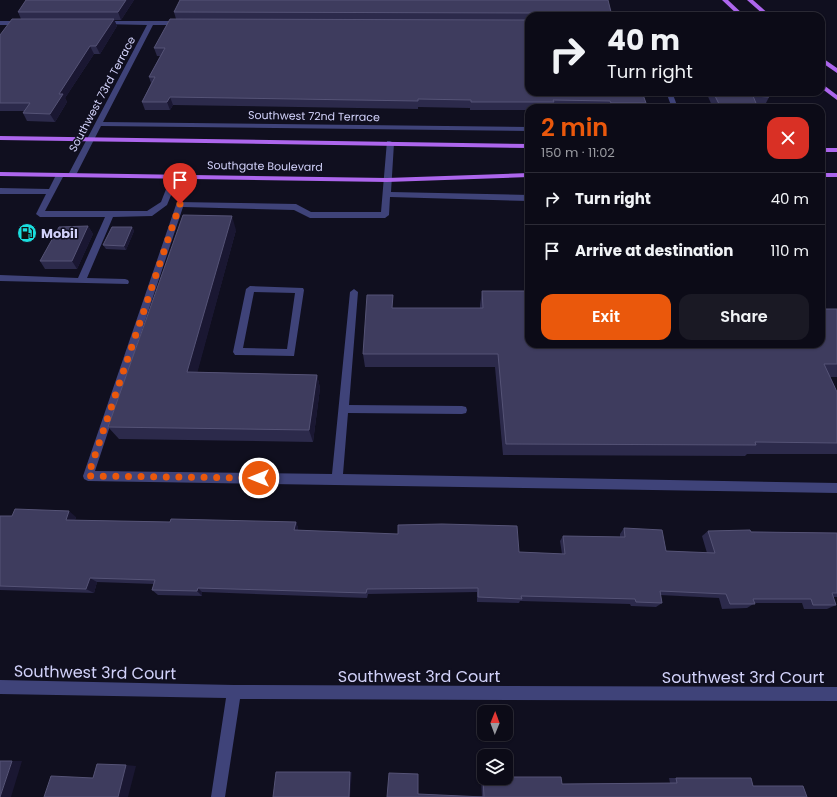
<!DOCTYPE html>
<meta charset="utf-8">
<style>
:root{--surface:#0c0b17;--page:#1a1924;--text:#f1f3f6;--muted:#9a9ba1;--line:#2c2b36;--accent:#ea580c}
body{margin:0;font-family:Poppins,sans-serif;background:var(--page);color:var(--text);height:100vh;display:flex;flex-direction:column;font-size:15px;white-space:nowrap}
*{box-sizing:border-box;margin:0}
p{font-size:13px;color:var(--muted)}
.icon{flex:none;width:22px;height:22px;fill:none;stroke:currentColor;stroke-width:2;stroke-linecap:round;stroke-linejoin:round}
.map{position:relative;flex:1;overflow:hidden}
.details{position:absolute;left:525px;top:104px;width:300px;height:244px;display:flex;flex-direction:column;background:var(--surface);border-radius:12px;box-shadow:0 1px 3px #0004,0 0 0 1px var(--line)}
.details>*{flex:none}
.top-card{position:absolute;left:525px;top:12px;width:300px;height:84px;border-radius:12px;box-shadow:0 1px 3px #0004,0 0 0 1px var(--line);background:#0c0b17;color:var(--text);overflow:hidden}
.needle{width:26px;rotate:1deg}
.buttons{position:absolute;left:477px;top:705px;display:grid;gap:8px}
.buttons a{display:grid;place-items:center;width:36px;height:36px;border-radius:8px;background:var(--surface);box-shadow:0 1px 3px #0004,0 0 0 1px var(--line);font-size:20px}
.pin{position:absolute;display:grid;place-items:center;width:34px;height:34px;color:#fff;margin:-41px -17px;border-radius:50% 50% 50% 0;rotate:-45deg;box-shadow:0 0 4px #0007}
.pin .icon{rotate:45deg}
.me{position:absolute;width:44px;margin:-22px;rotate:270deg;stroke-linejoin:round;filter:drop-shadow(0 0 3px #0008)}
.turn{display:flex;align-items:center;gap:14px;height:84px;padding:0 16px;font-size:18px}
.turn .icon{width:52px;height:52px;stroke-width:2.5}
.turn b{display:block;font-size:28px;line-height:34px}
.round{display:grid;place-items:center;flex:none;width:42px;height:42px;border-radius:12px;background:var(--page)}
.head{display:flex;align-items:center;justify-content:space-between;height:68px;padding:0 16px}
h1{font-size:24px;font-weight:600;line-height:30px;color:var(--accent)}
.button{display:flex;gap:8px;margin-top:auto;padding:8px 16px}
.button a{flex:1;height:46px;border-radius:12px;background:var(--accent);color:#fff;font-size:16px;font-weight:600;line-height:46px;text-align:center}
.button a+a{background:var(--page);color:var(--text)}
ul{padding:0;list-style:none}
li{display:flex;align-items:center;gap:12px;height:52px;padding:0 16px;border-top:1px solid var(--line)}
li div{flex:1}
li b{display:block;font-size:15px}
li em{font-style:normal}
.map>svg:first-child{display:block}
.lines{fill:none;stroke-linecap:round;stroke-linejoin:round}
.minor{fill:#3f4379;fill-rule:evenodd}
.major{fill:#ad66ed;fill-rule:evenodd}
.wall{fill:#2c2a4b}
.shaded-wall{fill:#1a1732}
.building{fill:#3e3c5e;stroke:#555376}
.route{stroke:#ea580c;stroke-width:7;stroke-dasharray:0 12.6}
.labels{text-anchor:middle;stroke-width:3;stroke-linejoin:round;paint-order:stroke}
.far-street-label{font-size:11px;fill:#d2d2fa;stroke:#100f1f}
.poi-label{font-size:13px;font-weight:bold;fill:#d2d2fa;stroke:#100f1f;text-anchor:start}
.near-street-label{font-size:16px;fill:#d2d2fa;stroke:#100f1f}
</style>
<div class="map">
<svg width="837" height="797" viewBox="0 0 837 797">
<rect width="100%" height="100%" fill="#100f1f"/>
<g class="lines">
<path class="minor" d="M0,21H23L26,23L23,25H0Z
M103,21H181L184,23L181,25H153L103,122L529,127V131L101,126L76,175L72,177L68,175L147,25L101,24V22Z
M666,92H672L678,108H672Z
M387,141H390L394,143L391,192L529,195V201L390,197L389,215L385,218H310L294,210L183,207L95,471L332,474L350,292L354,289L358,292L349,405L462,406L466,407L467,410L466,413L462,414L348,413L343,474L837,483V493L88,481L84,479L83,476L177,202L296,204L311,212H381Z
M57,173H63L64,175L45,211H147L161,202L172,174H178L179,176L167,205L152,216L113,217L87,278L125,279L128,280L129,282L128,284L0,281V275L78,278L105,217H40L36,214L46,194H0V188L49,189Z
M250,286L303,288L304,290L294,356L235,355L233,352L246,289ZM254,292L295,293L287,349L243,348Z
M0,680L234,685L837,687V701L240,699L225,797H211L226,698L0,694Z"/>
<path class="major" d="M722,0H728L745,16H739Z
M747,0H753L771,16H765Z
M821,57L837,68V73L821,62Z
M821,83L837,95V100L821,88Z
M0,136L529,144V148L0,140Z
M821,148H837V152H821Z
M0,172L387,178L529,173V177L387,182L0,176Z
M821,173H837V177H821Z"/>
</g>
<path class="wall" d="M134,0L121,20H114L117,26L100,54H94L65,98L67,102L55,122L27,121L23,113L24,111H0V35L21,19L18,12Z
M180,0L612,16H529V92L646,103L645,108H529V110H470V108L418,107V109L173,105L170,110H145L142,102L151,83L149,77L160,56H157L154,48L176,19L174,12Z
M706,92H767L769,97L765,105H757L758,108H713Z
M88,226L93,234L77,269H45L40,261Z
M132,227L134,231L126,250L106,249L103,245Z
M236,230L197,372L317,375L320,388L313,442L119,439L108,427Z
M482,291L529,344L837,309V377H830L837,392V454H747L745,456L503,455L495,367H365L363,354L393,308H480V305Z
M0,516L76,517L75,520L170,522H296L298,528V530L519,552L562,554L560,541L563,536L620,537V534L624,528L666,551L707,553L702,536L708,531L837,533V597H833L836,605L827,609H804L802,603H755L747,608L722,609L719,598L660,595L662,603L656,607L631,606L630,604L520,601L519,603L477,602V592L368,594L367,598L202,592V596L158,595L152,590L154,584L97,582L94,593L0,590Z
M481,778L562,784L670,783L669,778H676L753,786L807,797H387L418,794L482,797Z"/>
<path class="shaded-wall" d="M126,0H134L121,20L118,12Z
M114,19L117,26L100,54L96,46Z
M90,46L94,54L65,98L67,102L55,122L50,114L59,94Z
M170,97L173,105L170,110L167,102Z
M232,216L236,230L194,385L187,372Z
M88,226L93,234L77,269L72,261Z
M132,227L134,231L126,250L124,246Z
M317,375L320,388L313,442L309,430Z
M69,511L76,517L73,525L66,520Z
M296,522L298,528L297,535L294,530Z
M90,578L97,582L94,593L86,589Z
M198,588L202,592V596L197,591Z
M12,761H22L11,797H0Z
M126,765L136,766L128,797H118Z
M350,772H352L350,797H349Z"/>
<path class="building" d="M26,0H126L118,12H18Z
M180,0H608L612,16H531L532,14L530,13L174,12Z
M703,12L705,16H677L676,13Z
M12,19H114L96,46H90L59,94H63L50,114L23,113L30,103H0V35Z
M170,19L529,20V92H642L646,103H611L610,101L553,100L554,102H471V100L418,99V101L170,97L167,102H142L155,77H149L165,48H154Z
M713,92H767L769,97L753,96L758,108H721Z
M183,215L232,216L187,372L317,375L309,430L108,427Z
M88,226L72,261H40L59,227Z
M112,227H132L124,246L103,245Z
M482,291H529V344H821V309H837V364H824L837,392V443L755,442L756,445L506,444L498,354H363L367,295H393L392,308H483Z
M15,509L69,511L66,520L170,522L171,519L296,522L294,530L398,534V525L442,524L517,526L519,552L565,554L563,536L625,537L624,528L662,530L666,551L715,553L708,531L750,530L751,532L837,533V593H832L836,605H813L811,599H753L755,604H730L726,594L660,591L662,603L636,602L635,599L521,596L522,599L478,597V588L367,589L366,593L198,588L197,591L152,590L155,580L90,578L86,589L0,586V516H12Z
M0,761H12L0,797Z
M97,764L126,765L118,797H44L51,776L93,778Z
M276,772H350L349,797H273Z
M389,773L418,774V794L484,797L483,778H506V777H561L562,784L677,783L676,778H751L753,786H803L807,797H387Z"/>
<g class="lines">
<path class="route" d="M180,204L88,476L259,478"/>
</g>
<defs>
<symbol id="fuel-disc" viewBox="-11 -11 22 22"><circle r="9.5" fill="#1adede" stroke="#100f1f"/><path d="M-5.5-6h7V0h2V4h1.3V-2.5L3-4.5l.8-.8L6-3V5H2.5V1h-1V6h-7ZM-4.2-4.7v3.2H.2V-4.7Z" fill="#111"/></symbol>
</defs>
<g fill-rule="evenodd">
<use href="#fuel-disc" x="16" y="222" width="22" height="22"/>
</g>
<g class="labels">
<g class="far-street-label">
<text transform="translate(102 94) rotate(-62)" y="4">Southwest 73rd Terrace</text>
<text transform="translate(314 116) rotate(1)" y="4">Southwest 72nd Terrace</text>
<text transform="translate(265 166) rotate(1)" y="4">Southgate Boulevard</text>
</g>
<g class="poi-label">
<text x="41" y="238">Mobil</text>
</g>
<g class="near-street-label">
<text transform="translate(95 672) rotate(1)" y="6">Southwest 3rd Court</text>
<text x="419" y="682">Southwest 3rd Court</text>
<text x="743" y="683">Southwest 3rd Court</text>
</g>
</g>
</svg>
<div class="buttons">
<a><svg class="needle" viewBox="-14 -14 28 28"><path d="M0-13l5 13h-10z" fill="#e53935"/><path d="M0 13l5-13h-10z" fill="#9a9ba1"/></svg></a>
<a><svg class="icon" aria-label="layers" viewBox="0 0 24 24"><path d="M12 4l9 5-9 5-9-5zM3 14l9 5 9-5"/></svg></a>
</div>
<div class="pin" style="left:180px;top:204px;background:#d93025"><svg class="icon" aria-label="arrive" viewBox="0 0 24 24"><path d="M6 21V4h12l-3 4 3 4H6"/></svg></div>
<svg class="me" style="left:259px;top:478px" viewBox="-20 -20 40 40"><circle r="17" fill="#ea580c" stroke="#fff" stroke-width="3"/><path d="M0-11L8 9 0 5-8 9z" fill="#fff"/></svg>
<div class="top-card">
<div class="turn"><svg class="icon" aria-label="right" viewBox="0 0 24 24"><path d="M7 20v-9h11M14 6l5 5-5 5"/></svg><div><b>40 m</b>Turn right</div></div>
</div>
<section class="details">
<div class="head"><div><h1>2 min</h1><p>150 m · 11:02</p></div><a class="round" style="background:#d93025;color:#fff"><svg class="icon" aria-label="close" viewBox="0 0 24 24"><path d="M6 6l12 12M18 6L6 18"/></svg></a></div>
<ul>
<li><svg class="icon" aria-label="right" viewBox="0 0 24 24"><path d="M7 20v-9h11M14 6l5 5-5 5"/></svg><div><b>Turn right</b></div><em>40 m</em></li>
<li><svg class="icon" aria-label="arrive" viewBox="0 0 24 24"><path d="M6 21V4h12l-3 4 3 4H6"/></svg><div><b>Arrive at destination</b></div><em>110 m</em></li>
</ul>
<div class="button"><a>Exit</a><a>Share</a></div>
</section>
</div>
